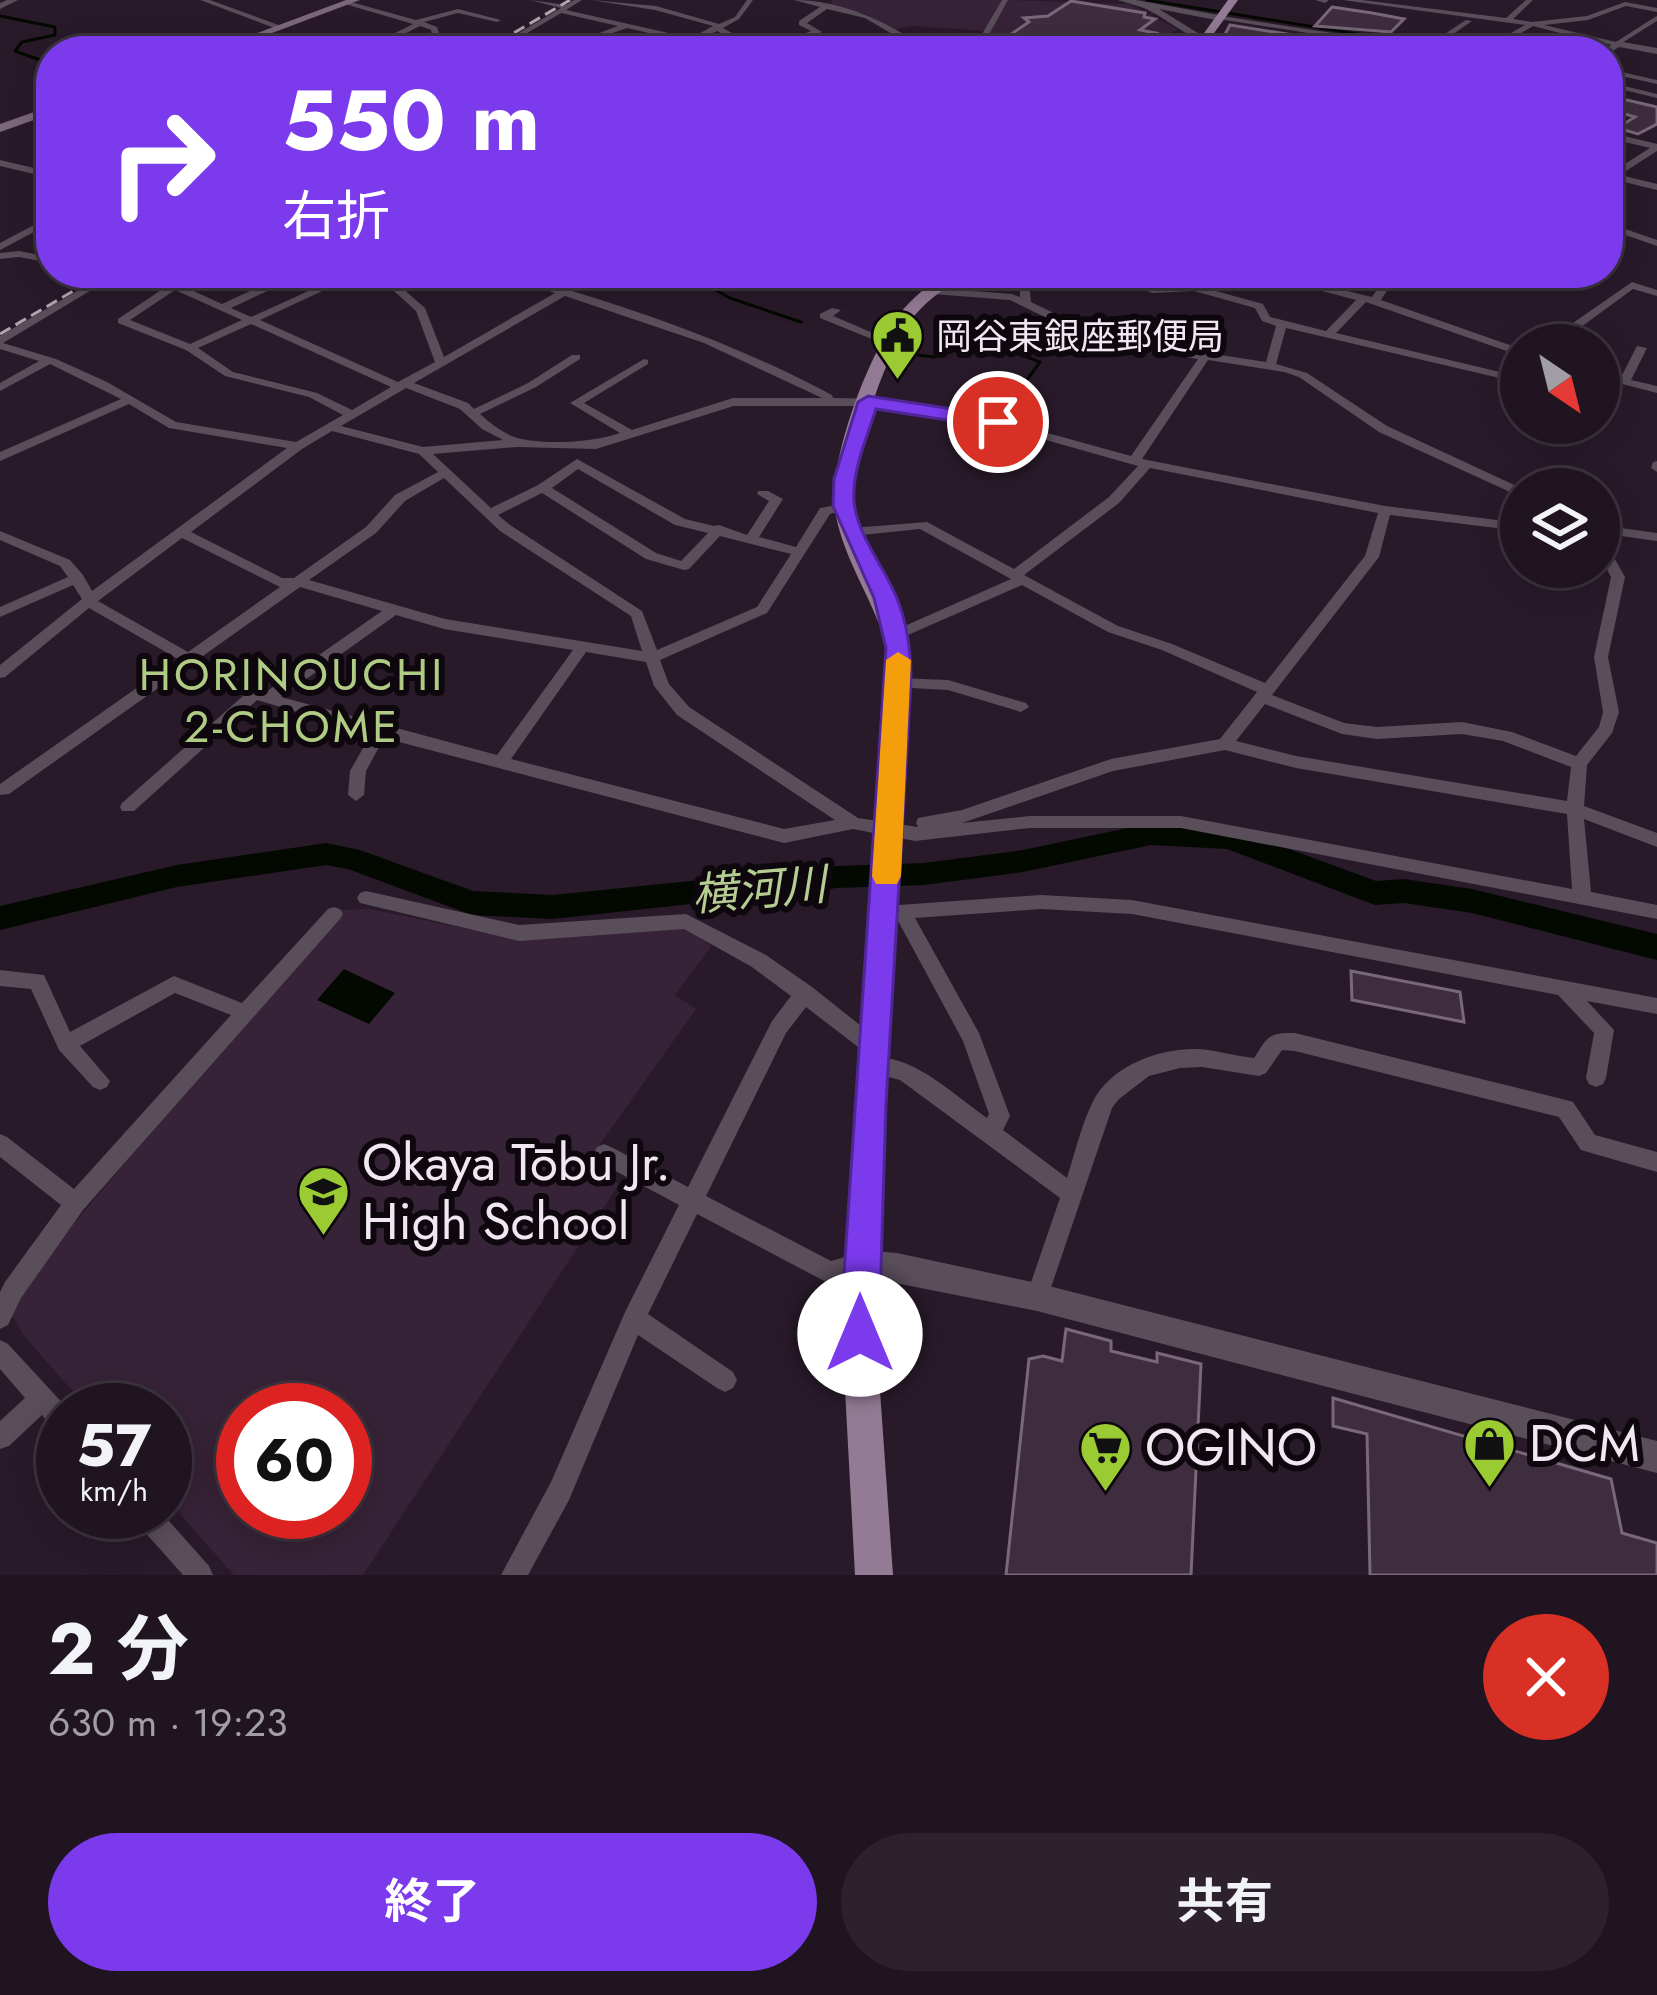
<!DOCTYPE html>
<html lang="ja">
<meta charset="utf-8">
<style>
:root{--surface:#1f1420;--page:#2c212d;--text:#f1f3f6;--muted:#a19ea5;--line:#3c333e;--accent:#7c3aed}
body{margin:0;font-family:Jost,"Noto Sans JP",sans-serif;background:var(--page);color:var(--text);height:100vh;display:flex;flex-direction:column;font-size:45px;white-space:nowrap}
*{box-sizing:border-box;margin:0}
p{font-size:39px;color:var(--muted)}
.icon{flex:none;width:66px;height:66px;fill:none;stroke:currentColor;stroke-width:2;stroke-linecap:round;stroke-linejoin:round}
.map{position:relative;height:1575px;overflow:hidden}
.sheet{display:flex;flex-direction:column;background:var(--surface);flex:1}
.sheet>*{flex:none}
.top-card{position:absolute;left:36px;top:36px;width:1587px;height:252px;border-radius:48px;box-shadow:0 6px 30px #0003,0 0 0 3px var(--line);background:#7c3aed;color:#fff;overflow:hidden}
.needle{width:78px;rotate:145deg}
.controls{position:absolute;left:1500px;top:324px;display:grid;gap:24px}
.controls a{display:grid;place-items:center;width:120px;height:120px;border-radius:50%;background:var(--surface);box-shadow:0 6px 30px #0003,0 0 0 3px var(--line);font-size:60px}
.speed{position:absolute;left:36px;top:1383px;display:flex;gap:24px;font-size:60px;font-weight:700;text-align:center}
.speed>*{display:grid;place-content:center;width:156px;height:156px;border-radius:50%;background:var(--surface);box-shadow:0 6px 30px #0003,0 0 0 3px var(--line);line-height:1}
.speed small{font-size:30px;font-weight:400}
.speed .limit{border:18px solid #d22;background:#fff;color:#111}
.pin{position:absolute;display:grid;place-items:center;width:102px;height:102px;color:#fff;margin:-51px;border:6px solid #fff;border-radius:50%;box-shadow:0 3px 12px #0007}
.me{position:absolute;width:132px;margin:-66px;rotate:0deg;stroke-linejoin:round;filter:drop-shadow(0 0 9px #0008)}
.turn{display:flex;align-items:center;gap:42px;height:252px;padding:0 48px;font-size:54px}
.turn .icon{width:156px;height:156px;stroke-width:2.5}
.turn b{display:block;font-size:84px;line-height:102px}
.round{display:grid;place-items:center;flex:none;width:126px;height:126px;border-radius:63px;background:var(--page)}
.summary{display:flex;align-items:center;justify-content:space-between;height:204px;padding:0 48px}
h1{font-size:72px;font-weight:700;line-height:90px}
.action{display:flex;gap:24px;margin-top:auto;padding:24px 48px}
.action a{flex:1;height:138px;border-radius:72px;background:var(--accent);color:#fff;font-size:48px;font-weight:700;line-height:138px;text-align:center}
.action a+a{background:var(--page);color:var(--text)}
.map>svg:first-child{display:block}
.built{fill:#372337;fill-rule:evenodd}
.water{fill:#030900}
.lines{fill:none;stroke-linecap:round;stroke-linejoin:round}
.stream{stroke:#030900;stroke-width:3}
.river{fill:#030900;fill-rule:evenodd}
.building{fill:#3e2d3e;stroke:#79677a;stroke-width:3}
.minor{fill:#5a4e5b;fill-rule:evenodd}
.tertiary{fill:#5a4e5b;fill-rule:evenodd}
.secondary{fill:#7b687b;fill-rule:evenodd}
.primary{fill:#947b95;fill-rule:evenodd}
.rail{stroke:#b0a4b0;stroke-width:3;stroke-dasharray:12 6;stroke-linecap:butt}
.route{fill:#7c3aed;stroke:#51269a;stroke-width:3}
.slow{fill:#f59e0b}
.labels{text-anchor:middle;stroke-width:12;stroke-linejoin:round;paint-order:stroke}
.far-poi-label{font-size:36px;fill:#f1e6f1;stroke:#0e080e;text-anchor:start}
.neighbourhood-label{font-size:45px;letter-spacing:3px;fill:#b0cb84;stroke:#0e080e}
.water-label{font-size:45px;font-style:italic;fill:#b5cd90;stroke:#0e080e}
.near-poi-label{font-size:51px;fill:#f1e6f1;stroke:#0e080e;text-anchor:start}
</style>
<div class="map">
<svg width="1657" height="1575" viewBox="0 0 1657 1575">
<rect width="100%" height="100%" fill="#291a2a"/>
<path class="built" d="M832,0H1002L986,31L912,26L892,30L865,14L830,6Z
M1008,0L1129,4L1177,29L1148,51H998L982,47Z
M370,909L516,939L683,926L711,946L675,995L696,1009L586,1164L619,1184L363,1575H234L165,1497V1410H89L25,1337L11,1314L17,1290L341,910ZM243,1410H345V1512H243Z"/>
<path class="water" d="M344,969L395,993L369,1024L317,1000Z"/>
<g class="lines">
<path class="stream" d="M1147,0L1426,45
M0,16L55,27V35L22,42L15,51L51,64
M1438,46L1470,51
M666,273L711,281L751,273
M696,279L730,298L801,322
M918,355L934,357L984,341L1040,362L1024,384"/>
<path class="river" d="M1151,823L1229,827L1376,881L1404,879L1472,889L1657,934V960L1472,913L1404,903L1375,905L1227,849L1151,845L1023,872L924,885L837,888L553,919L472,915L348,869L326,865L177,887L0,930V906L177,865L326,843L360,850L473,891L553,895L837,866L924,863L1023,850Z"/>
</g>
<path class="building" d="M1071,1L1145,13L1144,17L1155,19L1140,30L1156,33L1135,49L1119,46L1113,51H1029L995,45L1029,22L1024,18L1048,16Z
M1332,7L1372,13L1404,19L1391,32L1315,26Z
M1230,25L1356,45L1355,51H1295L1241,39L1233,44L1222,40Z
M1627,100L1657,107V124L1638,134L1617,128L1635,117L1608,109Z
M1351,971L1460,992L1464,1022L1352,1000Z
M1066,1329L1111,1341V1351L1157,1362V1353L1201,1364L1191,1575H1006L1029,1359L1043,1356L1062,1361Z
M1333,1398L1611,1479L1622,1533L1657,1543V1575H1370L1367,1434L1333,1426Z"/>
<g class="lines">
<path class="minor" d="M200,0H210L284,27L277,29Z
M530,0L566,5L574,0H582L566,10L691,38L713,26L655,10L591,0L656,6L719,24L735,17L747,0H753L739,19L723,28L764,51H755L717,31L676,51H666L685,41L661,36L636,46L601,37L582,44L608,51L574,47L551,51L618,26L561,13L497,51H488L561,8ZM627,28L653,34L635,42L607,35Z
M794,0C843,0 890,23 930,51H921L865,18L827,9L807,23L822,32L812,36L838,47L831,49L800,35L811,31L799,25V21L820,7Z
M1002,0H1008L980,51H972Z
M1315,0H1328V1L1325,3Z
M1343,0H1362L1506,18L1526,0H1533L1513,19L1532,22L1587,16L1625,2L1657,8V12L1626,6L1588,20L1544,25L1616,42L1655,17L1657,16V21L1617,46L1577,37L1544,47L1509,38V34L1525,25ZM1533,26L1568,35L1544,43L1518,35Z
M347,1L416,20L458,9L501,20L497,22L458,13L424,22L437,27L440,36L416,51H376L371,45L413,24L345,4ZM420,26L431,30L432,35L411,48H377Z
M1221,16L1425,47L1466,20L1472,21L1436,46L1467,51H1421L1219,19Z
M261,32L343,49L347,51H332L258,36Z
M1608,69L1657,80V84L1608,73Z
M1608,82L1657,94V98L1608,86Z
M1608,132L1657,144V151L1615,178H1609V174L1650,148L1608,138Z
M0,160L51,172V178L0,166Z
M51,216V223L0,250V243Z
M1608,223L1657,240V246L1608,229Z
M19,251L51,257V263L19,257L0,259V253Z
M108,273H120L3,343L56,359L107,382L176,422L296,442L343,415L309,397L225,376L186,350L118,323V319L170,284H178L222,304L285,275H293V279L231,308L251,317L348,273H361L260,320L398,382L435,362L416,311L374,273H385L425,308L444,357L555,293L494,273H510L562,288L589,273H601L572,291C662,318 749,351 832,395L833,398C938,398 1031,429 1131,456L1198,359L1096,342L1010,300L932,294L844,273H863L932,288L1012,294L1020,297V278L1026,273H1037L1029,281L1031,302L1103,337L1266,362L1276,326L1262,321L1255,308L1194,291L1152,293L1105,273H1119L1153,287L1194,285L1263,304L1270,317L1326,331L1356,300L1254,273H1272L1372,297L1388,273H1398L1381,300L1521,349V356L1366,302L1336,333L1521,377V383L1286,328L1276,364L1307,373L1387,426L1523,489L1521,497L1379,432L1299,377L1284,372L1208,360L1142,459L1385,506L1521,523V531L1390,515L1379,557L1272,695L1344,723L1377,727L1462,722L1512,732L1576,756L1599,727L1603,712L1594,657L1611,577L1599,555V539L1604,540L1625,577L1608,657L1619,712L1612,733L1587,765L1584,806L1657,833V847L1584,819L1591,892L1657,905V919L1181,828H1030L915,841L853,829L784,843L384,738L366,771L364,795L356,801L348,795L350,771L371,734L257,700L134,811H122L120,807L122,803L243,696L189,666L9,794L0,795V784L178,659L89,608L5,677L0,678V665L82,599L73,585L0,617V607L68,577L60,566L0,540V531L70,560L83,575L92,591L287,448L169,428L129,404L0,461V452L121,399L50,364L0,391V383L39,361L0,349V336ZM175,290L242,320L190,344L130,320ZM565,296L704,343L822,398H733L632,430L584,403L648,364V360L644,359L570,403L620,433C594,442 550,445 522,439C508,437 491,424 480,414L536,387L580,359V355H572L528,383L474,409L468,403L414,383ZM251,324L391,387L352,410L317,393L233,372L198,348ZM406,388L460,409L482,429L503,440L423,447L341,426ZM734,406H868L968,418L1138,466L1109,497L1014,569L927,522L852,528L845,532L852,536L920,529L1011,579L891,632L889,635L891,638H901L1022,585L1108,632L1162,650L1257,692L1220,739L1111,759L962,810L918,818L916,823L918,827L858,818L689,707L669,684L660,660L767,613L830,514L849,509V503L820,508L796,547L759,537L783,499L768,491H758L757,494L769,501L747,535L719,525L714,526L685,519L577,459L538,485L491,508L433,454L517,447L596,449ZM332,431L419,454L438,472L395,495L366,527L294,578H282L191,532L302,449ZM1150,468L1378,513L1365,556L1265,683L1172,644L1118,626L1024,575L1119,503ZM578,469L675,525L708,533L681,561L656,553L552,488ZM444,478L500,531L631,616L642,651L445,619L309,580L376,533L405,501ZM542,493L646,559L684,570L689,569L720,536L791,554L757,607L657,650L642,611L510,525L498,515ZM182,538L280,587L188,652L98,601ZM300,587L382,611L266,692L252,688L200,658ZM396,615L444,629L573,650L497,755L281,697ZM586,652L646,662L654,686L677,715L835,820L784,829L511,759ZM1265,704L1342,734L1377,739L1462,734L1503,741L1571,767L1567,801L1296,756L1236,741ZM1225,750L1296,768L1567,814L1572,889L1181,816H1030L962,823L1113,771Z
M755,273H842L837,276L798,281Z
M1632,282L1657,290V296L1633,289L1581,327L1567,345H1555L1573,323Z
M832,308L841,310L833,316L894,342L884,344L820,318V314Z
M1603,345L1609,348L1603,359L1599,360V346Z
M1637,346L1647,348L1631,380L1657,386V393L1599,378V372L1621,377Z
M1657,461V472L1651,468L1653,462Z
M1599,525L1657,533V541L1599,533Z
M898,678L948,680L1026,703L1029,707L1021,712L948,690L893,687L890,683L893,679Z
M366,891L519,925L686,914L766,955L812,987L880,1041L883,1047L880,1053L873,1056L866,1053L806,1007L786,1033L706,1196L831,1261L860,1253L868,1256L871,1264L868,1272L830,1284L697,1214L648,1314L733,1372L737,1380L733,1388L725,1392L717,1388L638,1335L569,1500L528,1575H501L551,1482L626,1310L679,1205L597,1161L593,1154L597,1147L604,1144L611,1147L688,1187L772,1021L791,996L752,967L684,929L519,941L360,903L357,898L360,893Z
M1041,895L1132,900L1657,998V1014L1587,1001L1614,1030L1606,1078L1603,1084L1596,1087L1589,1084L1586,1078L1594,1033L1558,995L1132,914L1041,909L915,918L979,1033L1010,1116L1003,1130L1067,1178C1075,1153 1083,1118 1096,1096C1116,1064 1161,1048 1197,1049C1216,1050 1235,1056 1254,1058C1268,1037 1268,1032 1295,1033L1566,1100L1573,1102L1595,1135L1657,1152V1172L1581,1150L1559,1117L1295,1051L1282,1050L1266,1073L1259,1076L1202,1067L1180,1068L1149,1076L1119,1099L1112,1108L1045,1305L1037,1308L1029,1305L1026,1297L1060,1198L900,1080L865,1071L862,1065L865,1059C909,1049 953,1095 987,1118L989,1114L963,1041L897,919L879,918L876,913L879,908L885,906Z
M334,907L340,909L343,914L340,919L83,1210L21,1298L8,1325L0,1329V1292L5,1282L61,1205L0,1157V1134L7,1137L74,1189L231,1015L175,993L80,1046L110,1081L107,1087L100,1090L93,1087L59,1050L31,989L0,986V970L44,975L70,1032L174,976L242,1003L328,909Z
M0,1340L8,1344L69,1410H63V1433L54,1430L42,1415L9,1446L0,1449V1421L25,1398L0,1369Z
M131,1512H161L209,1566L213,1575H183L135,1521Z"/>
<path class="tertiary" d="M7,0H18L0,9V3Z
M1118,0H1136L1224,16L1221,21L1159,9L1206,38L1238,51C1202,51 1177,24 1146,9C1137,5 1126,3 1118,0Z
M1617,41L1657,48V54L1619,47L1608,54L1602,51Z
M1608,172L1657,184V190L1608,178Z
M860,1250L897,1253L1037,1283L1657,1441V1473L1037,1311L850,1274L846,1264L850,1254Z"/>
<path class="secondary" d="M346,0H360L224,51H209Z
M51,106V114L0,132V124Z"/>
<path class="primary" d="M1228,0H1238L1201,51H1191Z
M947,273H964C948,287 929,298 915,315C885,350 848,463 855,509C861,557 896,601 909,648L876,1264V1334L893,1575H855L842,1334L844,1264L887,648C875,601 841,557 835,509C829,459 868,356 898,316C911,298 929,285 947,273Z"/>
<path class="rail" d="M483,51L570,0
M0,334L104,273"/>
</g>
<path class="route" d="M868,396L998,416L1008,422L998,428L876,409C867,438 852,470 854,501C857,535 883,565 896,596C907,622 911,651 911,680L886,1104L879,1334L873,1347L860,1353L846,1347L840,1334L886,648L874,598L833,506L834,479L858,402Z"/>
<path class="slow" d="M898,652L911,660L901,876L897,884H876L872,876L886,660Z"/>
<defs>
<symbol id="civic-pin" viewBox="-11 -11 22 30"><path d="M0 17L-7.5 6A9.5 9.5 0 1 1 7.5 6Z" fill="#9bcb33" stroke="#0e080e"/><path d="M-.6-6.5H3V-4.5H.6V-3L4-1V1h2V6H-6V1h2V-1L-.6-3ZM-1.2 2.5V6h2.4V2.5Z" fill="#111"/></symbol>
<symbol id="school-pin" viewBox="-11 -11 22 30"><path d="M0 17L-7.5 6A9.5 9.5 0 1 1 7.5 6Z" fill="#9bcb33" stroke="#0e080e"/><path d="M0-5L7-2L0 1L-7-2ZM-4 1L0 2.5L4 1V4Q0 6-4 4Z" fill="#111"/></symbol>
<symbol id="shop-pin" viewBox="-11 -11 22 30"><path d="M0 17L-7.5 6A9.5 9.5 0 1 1 7.5 6Z" fill="#9bcb33" stroke="#0e080e"/><path d="M-5-2.5h2.3a2.7 3.5 0 0 1 5.4 0H5L5.5 6h-11ZM-1.5-2.5h3a1.5 2.3 0 0 0-3 0Z" fill="#111"/></symbol>
<symbol id="supermarket-pin" viewBox="-11 -11 22 30"><path d="M0 17L-7.5 6A9.5 9.5 0 1 1 7.5 6Z" fill="#9bcb33" stroke="#0e080e"/><path d="M-6-5.5h2.5l.6 2H6L4.5 2H-2.5L-4.4-4H-6ZM-1.5 3.2a1.3 1.3 0 1 0 .1 0ZM3 3.2a1.3 1.3 0 1 0 .1 0Z" fill="#111"/></symbol>
</defs>
<g fill-rule="evenodd">
<use href="#civic-pin" x="868" y="306" width="59" height="81"/>
<use href="#school-pin" x="294" y="1162" width="59" height="81"/>
<use href="#shop-pin" x="1460" y="1414" width="59" height="81"/>
<use href="#supermarket-pin" x="1076" y="1418" width="59" height="81"/>
</g>
<g class="labels">
<g class="far-poi-label">
<text x="936" y="349">岡谷東銀座郵便局</text>
</g>
<g class="neighbourhood-label">
<text x="292" y="690">HORINOUCHI<tspan x="292" dy="52">2-CHOME</tspan></text>
</g>
<g class="water-label">
<text transform="translate(759 889) rotate(-5)" y="16">横河川</text>
</g>
<g class="near-poi-label">
<text x="362" y="1180">Okaya Tōbu Jr.<tspan x="362" dy="59">High School</tspan></text>
<text x="1529" y="1461">DCM</text>
<text x="1145" y="1465">OGINO</text>
</g>
</g>
</svg>
<div class="controls">
<a><svg class="needle" viewBox="-14 -14 28 28"><path d="M0-13l5 13h-10z" fill="#e53935"/><path d="M0 13l5-13h-10z" fill="#a19ea5"/></svg></a>
<a><svg class="icon" aria-label="layers" viewBox="0 0 24 24"><path d="M12 4l9 5-9 5-9-5zM3 14l9 5 9-5"/></svg></a>
</div>
<div class="speed"><div>57<small>km/h</small></div><div class="limit">60</div></div>
<div class="pin" style="left:998px;top:422px;background:#d93025"><svg class="icon" aria-label="arrive" viewBox="0 0 24 24"><path d="M6 21V4h12l-3 4 3 4H6"/></svg></div>
<svg class="me" style="left:860px;top:1334px" viewBox="-20 -20 40 40"><circle r="19" fill="#fff"/><path d="M0-13L10 11 0 6-10 11z" fill="#7c3aed"/></svg>
<div class="top-card">
<div class="turn"><svg class="icon" aria-label="right" viewBox="0 0 24 24"><path d="M7 20v-9h11M14 6l5 5-5 5"/></svg><div><b>550 m</b>右折</div></div>
</div>
</div>
<section class="sheet">
<div class="summary"><div><h1>2 分</h1><p>630 m · 19:23</p></div><a class="round" style="background:#d93025;color:#fff"><svg class="icon" aria-label="close" viewBox="0 0 24 24"><path d="M6 6l12 12M18 6L6 18"/></svg></a></div>
<div class="action"><a>終了</a><a>共有</a></div>
</section>
